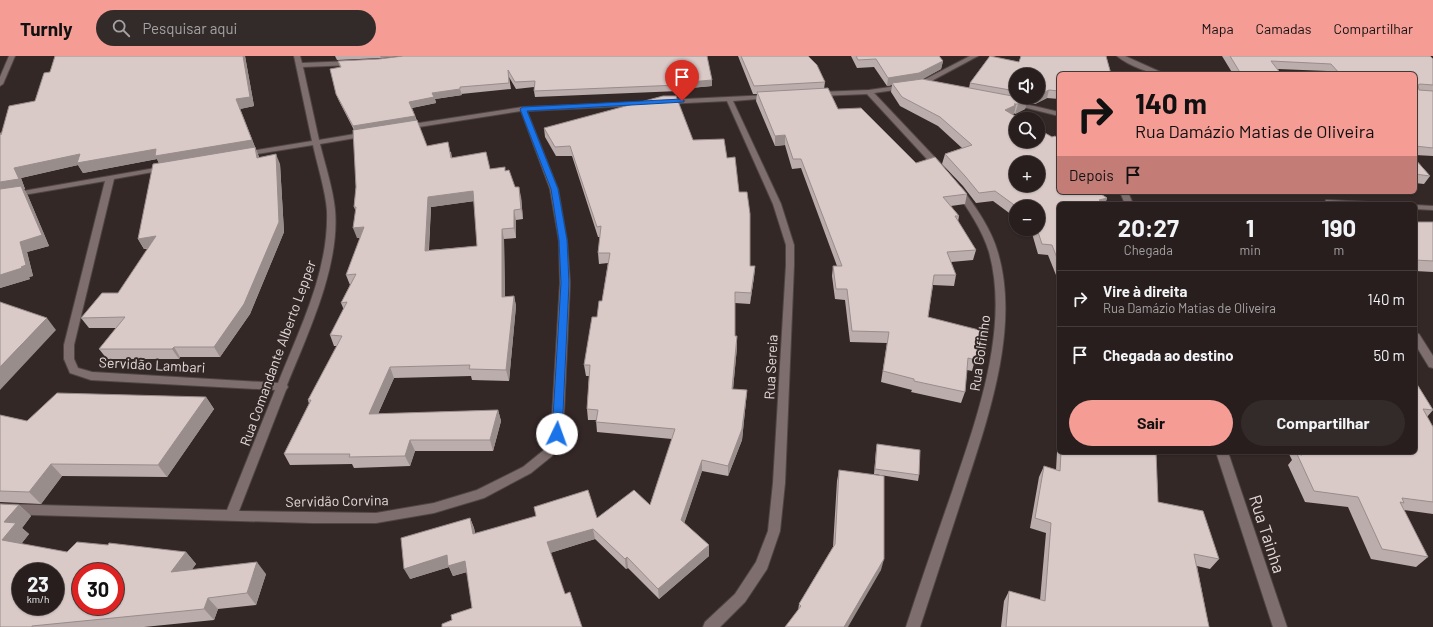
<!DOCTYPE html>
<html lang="pt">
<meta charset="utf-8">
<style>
:root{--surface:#271e1d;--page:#332b2a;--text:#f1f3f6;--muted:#a4a2a4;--line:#433c3b;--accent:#f59c95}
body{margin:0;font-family:Barlow,sans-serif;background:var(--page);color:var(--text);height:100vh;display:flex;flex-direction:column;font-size:15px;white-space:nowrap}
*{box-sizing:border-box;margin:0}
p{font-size:13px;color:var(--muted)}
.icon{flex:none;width:22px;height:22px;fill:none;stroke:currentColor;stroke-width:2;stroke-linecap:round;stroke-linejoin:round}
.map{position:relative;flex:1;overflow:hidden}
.details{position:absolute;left:1057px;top:146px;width:360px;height:252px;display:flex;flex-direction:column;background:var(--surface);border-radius:6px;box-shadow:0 1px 3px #0004,0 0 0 1px var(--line)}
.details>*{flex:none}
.banner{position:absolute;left:1057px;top:16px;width:360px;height:122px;border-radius:6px;box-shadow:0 1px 3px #0004,0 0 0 1px var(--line);background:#f59c95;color:#111;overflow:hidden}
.tools{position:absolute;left:1009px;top:12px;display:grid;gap:8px}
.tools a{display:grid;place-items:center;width:36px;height:36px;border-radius:50%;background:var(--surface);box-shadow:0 1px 3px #0004,0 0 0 1px var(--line);font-size:20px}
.speed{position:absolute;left:12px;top:507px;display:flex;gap:8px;font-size:20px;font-weight:700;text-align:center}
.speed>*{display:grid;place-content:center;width:52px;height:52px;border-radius:50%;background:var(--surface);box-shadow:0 1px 3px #0004,0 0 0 1px var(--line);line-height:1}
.speed small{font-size:10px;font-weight:400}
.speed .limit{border:6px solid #d22;background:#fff;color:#111}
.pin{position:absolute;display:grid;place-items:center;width:34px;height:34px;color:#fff;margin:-41px -17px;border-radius:50% 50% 50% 0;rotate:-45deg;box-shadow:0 0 4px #0007}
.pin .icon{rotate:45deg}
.me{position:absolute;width:44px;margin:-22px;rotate:3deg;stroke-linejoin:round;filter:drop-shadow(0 0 3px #0008)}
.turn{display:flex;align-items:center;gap:14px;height:84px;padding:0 12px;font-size:18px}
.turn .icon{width:52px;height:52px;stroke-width:2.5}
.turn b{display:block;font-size:28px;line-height:34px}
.then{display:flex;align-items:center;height:38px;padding:0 12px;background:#0003;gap:8px;font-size:15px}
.eta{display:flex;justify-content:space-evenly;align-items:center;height:68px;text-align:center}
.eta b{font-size:24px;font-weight:700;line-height:28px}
.button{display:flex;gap:8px;margin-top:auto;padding:8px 12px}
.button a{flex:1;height:46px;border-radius:24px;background:var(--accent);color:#111;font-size:16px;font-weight:700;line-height:46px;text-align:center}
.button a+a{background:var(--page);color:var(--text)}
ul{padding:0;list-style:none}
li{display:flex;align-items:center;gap:12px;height:56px;padding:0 12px;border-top:1px solid var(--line)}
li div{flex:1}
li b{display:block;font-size:15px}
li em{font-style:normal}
header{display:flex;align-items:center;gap:24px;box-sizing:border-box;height:56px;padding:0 20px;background:var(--accent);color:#111}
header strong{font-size:19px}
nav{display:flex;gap:22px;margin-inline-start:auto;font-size:14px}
.search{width:280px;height:36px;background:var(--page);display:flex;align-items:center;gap:10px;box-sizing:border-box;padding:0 14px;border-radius:22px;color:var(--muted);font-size:15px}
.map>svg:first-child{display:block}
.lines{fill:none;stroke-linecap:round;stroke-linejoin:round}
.street-casing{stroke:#4f4645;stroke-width:2}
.secondary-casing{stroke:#4f4645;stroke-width:2}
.street{fill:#7e6f6e;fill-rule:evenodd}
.secondary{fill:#7e6f6e;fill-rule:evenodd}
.wall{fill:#bbadab;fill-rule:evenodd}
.shaded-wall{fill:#988d8b}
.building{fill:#d9c9c7;stroke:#988d8b;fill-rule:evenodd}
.route{fill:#1a73e8;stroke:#114b97}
.labels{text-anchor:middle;stroke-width:4;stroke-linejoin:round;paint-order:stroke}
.street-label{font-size:14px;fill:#e3dbda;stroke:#342827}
.near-street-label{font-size:17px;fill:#e3dbda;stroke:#342827}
</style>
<header>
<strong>Turnly</strong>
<div class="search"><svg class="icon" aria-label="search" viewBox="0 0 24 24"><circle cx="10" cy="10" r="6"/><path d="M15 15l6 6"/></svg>Pesquisar aqui</div>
<nav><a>Mapa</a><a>Camadas</a><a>Compartilhar</a></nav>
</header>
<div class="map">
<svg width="1433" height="571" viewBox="0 0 1433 571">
<rect width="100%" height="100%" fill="#342827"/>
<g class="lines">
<defs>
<path id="street" d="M294,0H300L302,7L352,5L355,7L352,9L303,11L319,84L367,76L371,78L367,80L320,88C325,109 333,132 335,154C340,210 308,277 287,329L288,331L286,334L239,455L376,457L434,447L477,434L523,411L544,394L551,378L560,227L559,185L550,133L521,55L406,73L402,71L406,69L523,51L651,46L652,47L649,49L527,55L558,133L567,185L570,227L563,378L552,400L531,417L484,442L434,457L376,467H312L0,458V448L227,454L275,334L91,324L70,317L64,303V289L105,125L0,143V139L167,110V114H164L114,123L74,289V303L78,312L92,316L278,327C300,272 329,215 327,155C326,136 317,108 313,89L245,100L241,98L245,96L312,85Z
M970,0H978L922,30L874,37L943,110L944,112L940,114H937L867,38L819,40L816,38L819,36L869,34L918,27Z
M1117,0H1125L1165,18C1150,18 1129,10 1117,0Z
M769,39L772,41L771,42L733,45L781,148L794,189V209L785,427L780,475L767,513L745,546L720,571H703L705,566L735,538L756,506L768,475L773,427L786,209V189L773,148L727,45L665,48L662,46L665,44Z
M1013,45L1059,56V60L1011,48L1010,47Z
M955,131H961C976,152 991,172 998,197C1020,272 988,362 965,433C950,479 935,525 920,571H906C921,525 937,479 953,433C977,362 1010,271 989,196C982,173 968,153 954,133Z
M1120,136H1128L1133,148H1125Z
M1326,144L1368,146L1372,148H1327L1325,146Z
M1415,149L1433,150V154L1415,153Z
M1415,277L1419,278L1433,300V312L1429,311L1415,288Z
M1216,396H1228L1287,571H1273Z"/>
<path id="secondary" d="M9,0H15L3,28L0,30V21Z"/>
</defs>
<use href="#street" class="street-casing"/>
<use href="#secondary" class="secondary-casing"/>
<use href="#street" class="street"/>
<use href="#secondary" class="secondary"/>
</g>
<path class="wall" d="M55,0H245L254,50L240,53L259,101L280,108L284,176L250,258L220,301H180L179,303H107L99,293L116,272H89L81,262L118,237L148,193H144L138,183L159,107L157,103L83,117L78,109L21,122L25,133H24L28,140L49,190L27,196L33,220L29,221L30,223L0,232V76L1,78L35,45L50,16Z
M335,0H398L381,2L337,4Z
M738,0H808L825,26L824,33L838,53L916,107L967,138L965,148L951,150L959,160L958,166L976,194L973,204L951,206L956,219L954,230L933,229L928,261L975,304L972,315L967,314L965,336L961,347L911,336L912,334L881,326L887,287L850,286L845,244L835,243L832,220L833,210H837L801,112L792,113L785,89L775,90L756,45L757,38H753Z
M851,0H939L943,5L941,13L922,23L969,32L970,27L990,0L1019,6L1021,0H1106L1111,18H1059V43L1047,42L1035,48L1027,46L1025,53L1015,58L1014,57L1013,59L1020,63H1016V85H1038V73L1052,81L1055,80L1059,83V136H1098L1107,142L1105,148H1059V224H1058L1048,199L1038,198L1031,174L1030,173H1038V151H1016V162L993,145L976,147L963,130L942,108L945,98L962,92L938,70L900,50L891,36L892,29L887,30L874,11L857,12ZM1016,19H1038V41H1016ZM1016,107H1038V129H1016Z
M1222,0H1430L1433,3V100L1415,99V18H1329L1327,15L1278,13L1281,18H1233Z
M338,5L712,24V30L679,33V35L535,41L534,35V31L516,33L509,21L511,33L461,38L462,39L435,43L436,47L412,52L427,90L451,96L452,102L490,113L505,115L521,141L523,163L516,164V182L504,183L505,241L514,240L516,250L509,325L472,324L471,320L394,322L378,358L498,354L501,365L493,395H415L410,410L354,412L352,408L290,409L284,398L309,348L308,344L337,290H334L330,279L344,254L341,247L350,229L346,219L360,182H357L356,156L354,151L356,131L354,74L339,45L336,38L340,11ZM474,145L477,190L429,194L431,151Z
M544,72L693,84L727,102L739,136L750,210H755L754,221L750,248L735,247V280H737V291L733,333L747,334L746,345L742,384L728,420L702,415L684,467L709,489V500L659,543L628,512L626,513L595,483L550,497L565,538L582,571L452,564L472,552L467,516L453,520L449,511L410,523L470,462L474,472L475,477L597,462L650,449L672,383L597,376L596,364H588L587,353L589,320H586L584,309L602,245L608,207L599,208L598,197L600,181H598L572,100H556L545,81Z
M1415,103L1430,120L1424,128L1415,127Z
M1415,166H1433V216L1415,215Z
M1415,325L1433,354L1427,361L1433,371V458L1404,454L1428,501L1416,511L1371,503L1348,451L1305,446L1288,409L1292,404L1288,396H1415Z
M206,341L214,353L167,421L62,420L41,448L0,446V359L27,365Z
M1059,359V396H1156L1158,446L1219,503L1210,513L1197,510L1209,571H1001L1004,545L1009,535L1040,544L1046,477L1030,472L1039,421L1044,410L1056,414Z
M877,388L919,419L918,425L874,418L876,394Z
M839,414L881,514L798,555L799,548L833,491L837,425Z
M19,449L31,460L22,472L29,478L21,488L67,496L108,489L186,496L196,508L191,514L266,518L256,549L218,553L214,564L144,571H0Z"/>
<path class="shaded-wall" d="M243,0H245L254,50L240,53L259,101L261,111L160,110L157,103L83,117L78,109L21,122L25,133H24L28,140L49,190L27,196L33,220L29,221L30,223L0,232V126L14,112L236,43Z
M380,0H398L381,2Z
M943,5L941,13L918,26L892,27V29L887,30L888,22Z
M712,24V30L679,33L678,27Z
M460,33L462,39L435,43L436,47L411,52L409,46L432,37Z
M1049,34L1047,42L1035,48L1037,41H1038V39Z
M1028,43L1025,53L1015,58L1018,48Z
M1016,49L1014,58L1002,64L1005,54Z
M415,60L417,67L356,77L353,70Z
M785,79V89L775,90V80Z
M276,98L280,108L284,176L250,258L220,301L214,291Z
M519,131L521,141L523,163L521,153Z
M473,135L475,145L431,151L428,205L425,195L428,141Z
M1107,142L1105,148L1099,144Z
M514,154L516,164V182L514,172Z
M364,171L368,181L357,182L353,172Z
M502,173L504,183L505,251L502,241Z
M156,180L162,190L144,193L138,183Z
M755,210L754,221L750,248L751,237Z
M514,240L516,250L509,325L506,314Z
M47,262L56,274L0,334V311Z
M737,280V291L732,344V333Z
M174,291L180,301L179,303L172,293Z
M390,311L394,322L373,369L369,358Z
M747,334L746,345L742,384L728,420V410Z
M206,341L214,353L167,421L158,409Z
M498,354L501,365L493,395L490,384Z
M410,384L415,395L410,410L405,400Z
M702,404V415L682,474L681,464Z
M51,408L62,420L41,448L29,436Z
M19,449L31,460L22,472L29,478L15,496L2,484L4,466Z
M470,462L474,472L477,488L473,478Z
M593,473L595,483L550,497L547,486Z
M709,489V500L659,543L658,533Z
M186,496L196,508L182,528L171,516Z
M447,499L465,505L470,515L453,520L449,511L410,523L404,513Z
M627,501L628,512L626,513L625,503Z
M884,503L881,514L848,571H844Z
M257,506L266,518L256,549L247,537Z
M208,542L218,553L214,564L204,553Z"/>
<path class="building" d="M55,0H243L250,41L236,43L252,84L155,100L156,93L77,107L80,98L14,112L19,123L0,126V78L1,79L9,50L35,45L44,17L50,16Z
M403,0H707L712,24L678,27L679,29L534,35L535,25L515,26L508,14L509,27L460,31V33L432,37L434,41L409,46L415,60L353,70L336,38L330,13L341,11L338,5L379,3Z
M741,0H808L817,9L825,26L754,30Z
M856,0H939L943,5L919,17L888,22L876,3L858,4Z
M990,0L1019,6L1021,0H1106L1111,18H1059V35L1049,34L1038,39V19H1016V35L970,27Z
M1230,0H1430L1433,3V29L1420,28L1418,29L1419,34L1433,35V92L1415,90V18H1340L1331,8L1271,5L1281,18H1241Z
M922,23L1028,43L1018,48H1014L1016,49L1005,54L1020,63H1016V85H1038V73L1052,81L1055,80L1059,83V136H1098L1107,142L1099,144L1105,148H1059V207L1052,189L1042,188L1037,173H1038V151H1017L995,135L979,137L965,120L945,98L972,89L940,61L902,41L892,27ZM1016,107H1038V129H1016Z
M828,32L838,53L861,52L916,107L935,101L967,138L943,141L959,160H955L976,194L947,196L956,219H934L928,261L983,275L975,304L968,302L965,336L914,325V323L883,315L889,276L852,275L847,233H836L833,210H842L801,103H793L785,79L775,80L757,36Z
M663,40H676L693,84L724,83L727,102L735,101L739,136H747L750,158V210H755L751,237L735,236V280H737L732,333L747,334L742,373L728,410L702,404L681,464L709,489L658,533L627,501L625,503L593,473L547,486L565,538L570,536L582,571H442V568L452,564L451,559L472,552L465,505L448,510L447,499L404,513L401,482L470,462L473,478L536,460L534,451L588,434L597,462L634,434L650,449L675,373L596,366L598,354L587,353L590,309H584L592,261H597L599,245H602L610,197H598L601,170L597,171L570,90L555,91L544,72Z
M417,64L427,90L448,86L451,102L486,96L490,113L505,111V115L509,114L515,131H519L521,153L514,154V172L502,173V241L514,240L506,314L469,313L470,309L390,311L369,358L498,354L490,384H410L405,400L349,401L350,398H284L311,344H308L342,280L330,279L347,246L341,247L356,218L346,219L364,171L353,172L356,151H354L356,131L353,74ZM473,135L477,190L425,195L428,141Z
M255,91L257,102L276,98L279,166L244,248L214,291H174L172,293H99L125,261L81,262L102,237H118L156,180L138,183L153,108Z
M1415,103L1430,120L1415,118Z
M21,130L42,179L20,186L26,209L21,211L22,212L0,219V133Z
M1211,146L1233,148H1212Z
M1415,166H1433V205L1415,204Z
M0,246L47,262L0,311Z
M1415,325L1433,354L1423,353L1433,371V446L1402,442L1404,447L1400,446L1428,501L1382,493L1358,441L1314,435L1297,398L1302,399L1301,396H1415Z
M57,337L206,341L158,409L51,408L29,436L0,435V359L27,365Z
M877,388L920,394L919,419L875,413Z
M1061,396H1156L1158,446L1203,455L1219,503L1194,498L1209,571H1006L1009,535L1045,545L1051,467L1035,462L1044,410L1060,415Z
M839,414L884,420V503L844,571H785L801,550L799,548L835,488Z
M0,448L19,449L4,466L16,467L2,484L67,496L77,486L108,489L109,487L186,496L171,516L257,506L247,537L208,542L204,553L32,570V571H0ZM21,516H55V550H21ZM81,516H115V550H81Z"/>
<path class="route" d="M682,43L684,44V46L527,55L558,133L567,184L569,227L562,378L561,380H553L552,378L561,227L559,184L551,133L520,53L523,51Z"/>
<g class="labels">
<g class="street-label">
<text transform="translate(278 297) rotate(-70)" y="5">Rua Comandante Alberto Lepper</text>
<text transform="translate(980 297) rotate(-82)" y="5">Rua Golfinho</text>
<text transform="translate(152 309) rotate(3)" y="5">Servidão Lambari</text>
<text transform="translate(771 311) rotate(-87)" y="5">Rua Sereia</text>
<text transform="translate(337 445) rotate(-1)" y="5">Servidão Corvina</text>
</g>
<g class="near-street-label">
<text transform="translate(1267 478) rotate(72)" y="6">Rua Tainha</text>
</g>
</g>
</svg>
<div class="tools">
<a><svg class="icon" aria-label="sound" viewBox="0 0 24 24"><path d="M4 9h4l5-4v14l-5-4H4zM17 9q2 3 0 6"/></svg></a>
<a><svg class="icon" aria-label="search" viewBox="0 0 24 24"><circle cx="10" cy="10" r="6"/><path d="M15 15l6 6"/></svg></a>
<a>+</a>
<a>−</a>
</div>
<div class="speed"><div>23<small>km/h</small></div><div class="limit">30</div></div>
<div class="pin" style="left:682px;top:45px;background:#d93025"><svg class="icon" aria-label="arrive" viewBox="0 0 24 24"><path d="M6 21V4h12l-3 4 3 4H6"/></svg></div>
<svg class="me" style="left:557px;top:378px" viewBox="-20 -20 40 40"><circle r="19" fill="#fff"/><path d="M0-13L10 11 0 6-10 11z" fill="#1a73e8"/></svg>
<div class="banner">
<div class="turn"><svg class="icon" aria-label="right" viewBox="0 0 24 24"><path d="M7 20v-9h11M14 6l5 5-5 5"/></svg><div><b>140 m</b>Rua Damázio Matias de Oliveira</div></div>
<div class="then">Depois<svg class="icon" aria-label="arrive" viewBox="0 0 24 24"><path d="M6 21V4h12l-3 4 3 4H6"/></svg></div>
</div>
<section class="details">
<div class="eta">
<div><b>20:27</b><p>Chegada</p></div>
<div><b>1</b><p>min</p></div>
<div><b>190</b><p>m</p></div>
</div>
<ul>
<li><svg class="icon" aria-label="right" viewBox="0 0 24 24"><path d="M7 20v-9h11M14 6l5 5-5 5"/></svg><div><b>Vire à direita</b><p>Rua Damázio Matias de Oliveira</p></div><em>140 m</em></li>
<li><svg class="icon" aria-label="arrive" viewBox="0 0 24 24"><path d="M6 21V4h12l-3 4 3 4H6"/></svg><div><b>Chegada ao destino</b></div><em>50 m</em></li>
</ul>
<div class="button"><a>Sair</a><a>Compartilhar</a></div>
</section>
</div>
